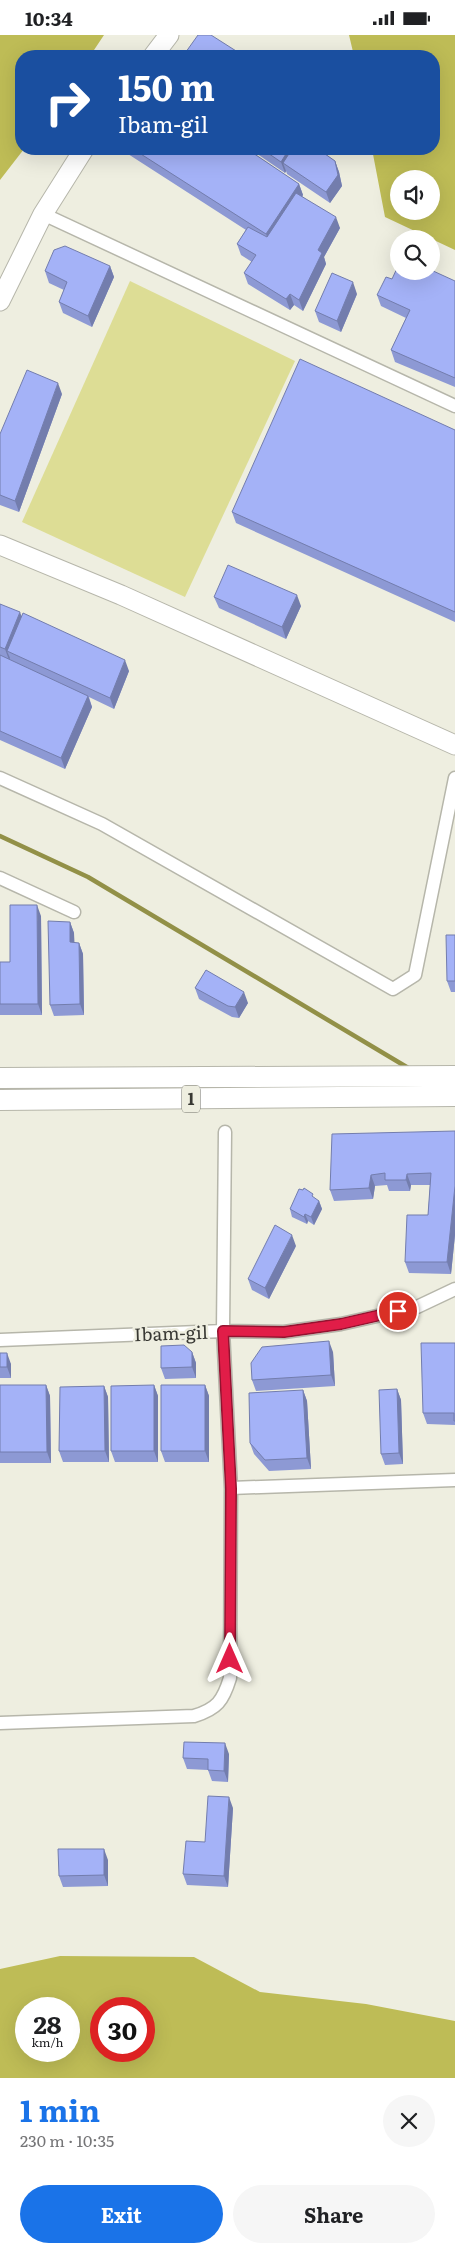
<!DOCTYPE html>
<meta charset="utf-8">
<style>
:root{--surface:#fff;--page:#f6f6f6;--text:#202124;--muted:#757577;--accent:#1a73e8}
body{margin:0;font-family:Literata,serif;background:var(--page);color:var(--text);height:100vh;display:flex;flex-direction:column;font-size:19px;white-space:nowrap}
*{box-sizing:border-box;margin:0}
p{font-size:16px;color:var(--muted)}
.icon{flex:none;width:28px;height:28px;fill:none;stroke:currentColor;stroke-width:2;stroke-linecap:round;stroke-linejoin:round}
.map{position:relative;height:2043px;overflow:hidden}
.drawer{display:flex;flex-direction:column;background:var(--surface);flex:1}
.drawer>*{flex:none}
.top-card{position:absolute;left:15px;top:15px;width:425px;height:105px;border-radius:20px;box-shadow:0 5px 20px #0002;background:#1a4fa0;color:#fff;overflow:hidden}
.controls{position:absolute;left:390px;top:135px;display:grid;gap:10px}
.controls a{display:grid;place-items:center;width:50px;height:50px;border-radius:50%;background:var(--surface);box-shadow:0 5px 20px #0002;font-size:25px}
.speed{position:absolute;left:15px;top:1962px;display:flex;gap:10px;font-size:25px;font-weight:700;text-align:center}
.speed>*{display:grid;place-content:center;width:65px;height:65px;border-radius:50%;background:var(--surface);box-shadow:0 5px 20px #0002;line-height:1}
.speed small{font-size:12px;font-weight:400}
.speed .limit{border:8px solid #d22;background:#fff;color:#111}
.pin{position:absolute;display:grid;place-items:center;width:42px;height:42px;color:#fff;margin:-21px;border:2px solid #fff;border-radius:50%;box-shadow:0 1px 5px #0007}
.me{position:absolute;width:55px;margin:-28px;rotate:0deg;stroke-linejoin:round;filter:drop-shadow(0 0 4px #0008)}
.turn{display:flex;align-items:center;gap:18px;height:105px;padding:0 20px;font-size:22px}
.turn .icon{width:65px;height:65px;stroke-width:2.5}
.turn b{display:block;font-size:35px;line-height:42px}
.round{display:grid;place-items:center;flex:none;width:52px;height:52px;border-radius:26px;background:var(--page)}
.head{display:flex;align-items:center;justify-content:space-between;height:85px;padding:0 20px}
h1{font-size:30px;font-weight:700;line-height:38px;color:var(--accent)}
.cta{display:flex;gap:10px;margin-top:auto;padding:10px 20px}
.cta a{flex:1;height:58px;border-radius:30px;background:var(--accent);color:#fff;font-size:20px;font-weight:700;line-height:58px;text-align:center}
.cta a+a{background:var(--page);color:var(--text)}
.status{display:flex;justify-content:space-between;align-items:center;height:35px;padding:0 25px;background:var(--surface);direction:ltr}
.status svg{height:14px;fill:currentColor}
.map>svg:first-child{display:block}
.green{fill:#dddd95}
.forest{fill:#bebc56;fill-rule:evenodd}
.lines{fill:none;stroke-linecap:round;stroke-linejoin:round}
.stream{stroke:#929047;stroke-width:4.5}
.street-casing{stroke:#b6b6aa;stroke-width:15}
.secondary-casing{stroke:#b6b6aa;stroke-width:21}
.primary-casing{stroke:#b6b6aa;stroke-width:22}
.street{stroke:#fff;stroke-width:12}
.secondary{stroke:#fff;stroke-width:19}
.primary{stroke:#fff;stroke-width:20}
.wall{fill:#8d99d4}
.shaded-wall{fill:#737dad}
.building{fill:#a4b2f7;stroke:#737dad}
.route-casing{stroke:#92132f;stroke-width:12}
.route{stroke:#e11d48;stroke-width:9}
.labels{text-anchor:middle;stroke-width:5;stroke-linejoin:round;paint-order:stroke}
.shield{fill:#eeeee0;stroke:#6f6f67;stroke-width:1}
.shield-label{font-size:16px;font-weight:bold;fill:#383833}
.street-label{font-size:18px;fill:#383833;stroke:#eeeee0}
</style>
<div class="status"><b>10:34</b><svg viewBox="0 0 49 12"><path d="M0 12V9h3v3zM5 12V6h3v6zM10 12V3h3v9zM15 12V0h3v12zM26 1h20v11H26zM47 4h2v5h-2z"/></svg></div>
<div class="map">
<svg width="455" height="2043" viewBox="0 0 455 2043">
<rect width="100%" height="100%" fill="#eeeee0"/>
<path class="green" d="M130,246L295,326L185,562L22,487Z"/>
<path class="forest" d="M0,0H104L90,21H21V114H24L0,145Z
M349,0H455V215L385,182L372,114H434V21H354ZM399,144H431V176H399Z
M60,1921L194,1922L260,1957L366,1969L455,1986V2043H0V1934ZM26,1974H69V2016H26ZM101,1974H144V2016H101Z"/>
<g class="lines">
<path class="stream" d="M0,801L88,842L410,1034"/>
<defs>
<path id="street" d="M43,179L455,371
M0,743L102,789L393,954L415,940L455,743
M0,843L74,877
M0,1305L223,1296L284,1297L341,1289L417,1272L455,1254
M231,1453L455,1445
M0,1688L194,1681C217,1674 223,1666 230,1643L231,1453L223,1296L225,1097"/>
<path id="secondary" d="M153,21L169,0
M0,266L43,179L84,114
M0,510L121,560L455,710"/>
<path id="primary" d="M0,1043L455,1041
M0,1065L455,1061"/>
</defs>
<use href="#street" class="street-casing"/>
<use href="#secondary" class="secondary-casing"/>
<use href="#primary" class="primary-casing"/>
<use href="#street" class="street"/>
<use href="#secondary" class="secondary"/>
<use href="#primary" class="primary"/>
</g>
<path class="wall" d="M126,114H247L299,149L303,160L302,161L340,193L324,222L326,229L303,276L294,270L290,275L248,249L244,238L252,227L241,220L237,209L246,195L128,119Z
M250,114H318L335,126L339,137L342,151L330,168L287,139L286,136L285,138Z
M110,231L114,242L92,292L63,278L59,267L64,255L49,248L45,236Z
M392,244L455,246V352L395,327L391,315L406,283L381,271L377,260Z
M357,259L341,297L319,287L315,276Z
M62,359L19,477L0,470V399Z
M455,395V587L236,488L232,477Z
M214,562L301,571L286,604L219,573Z
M0,569L22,583L129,636L114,674L89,662L92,672L65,734L0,705Z
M41,881L42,980H0V927H10Z
M70,887L74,898V908H79L83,919L84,980L54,981L50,970Z
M455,900V957H451L447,946Z
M195,953L248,968L239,983L232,982L199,964Z
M455,1096V1200L451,1239L409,1238L405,1227L428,1180L430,1150H411L410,1156H389L387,1150L375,1151L373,1164L334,1166L330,1155Z
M314,1163L319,1166L322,1174L314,1190L308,1186L307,1189L292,1182L290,1174Z
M296,1211L269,1264L252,1255L248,1244Z
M455,1308V1390L427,1389L423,1378Z
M192,1317L196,1328V1343L165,1344L161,1333Z
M333,1317L335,1351L256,1356L252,1345Z
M0,1318L11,1329V1343H0Z
M0,1350H46L50,1361L51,1428H0Z
M154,1350L158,1361V1427H115L111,1416Z
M205,1350L209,1361V1427H165L161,1416Z
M104,1351L108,1362L109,1427H63L59,1416Z
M397,1354L401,1365L403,1429L385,1430L381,1419Z
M303,1355L307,1366L311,1434L269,1436L254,1419L250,1408Z
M229,1719L228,1747L212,1746L208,1735L187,1734L183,1723Z
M233,1773L228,1852L187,1850L183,1839L205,1807Z
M108,1825V1851L63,1852L59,1841Z"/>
<path class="shaded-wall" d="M289,114H300L283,128L286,136L285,138L281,127Z
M335,126L339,137L342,151L330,168L326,157Z
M299,149L303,160L270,210L266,199Z
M336,182L340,193L324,222L326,229L303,276L299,265L318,215Z
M110,231L114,242L92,292L88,281Z
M353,247L357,259L341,297L337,286Z
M290,259L294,270L290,275L286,264Z
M58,348L62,359L19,477L15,466Z
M297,560L301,571L286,604L282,592Z
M20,577L24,588L7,616L10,623L9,625L5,614Z
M125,625L129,636L114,674L110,663Z
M88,661L92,672L65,734L61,723Z
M37,870L41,881L42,980L38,969Z
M70,887L74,898L75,918L70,907Z
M79,908L83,919L84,980L80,969Z
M244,957L248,968L239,983L235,972Z
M407,1139L411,1150L410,1156L406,1145Z
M371,1140L375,1151L373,1164L369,1153Z
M455,1151V1200L451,1239L447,1227Z
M319,1166L322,1174L314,1190L311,1182Z
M305,1179L308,1186L307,1189L304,1182Z
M292,1200L296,1211L269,1264L265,1253Z
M329,1306L333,1317L335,1351L331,1340Z
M192,1317L196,1328V1343L192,1332Z
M7,1318L11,1329V1343L7,1332Z
M46,1350L50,1361L51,1428L47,1417Z
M154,1350L158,1361V1427L154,1416Z
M205,1350L209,1361V1427L205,1416Z
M104,1351L108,1362L109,1427L105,1416Z
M397,1354L401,1365L403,1429L399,1418Z
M303,1355L307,1366L311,1434L307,1423Z
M225,1708L229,1719L228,1747L224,1736Z
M229,1762L233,1773L228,1852L224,1841Z
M104,1814L108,1825V1851L104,1840Z"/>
<path class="building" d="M198,0H211L244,21H183Z
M133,114H247L299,149L266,199Z
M262,114H289L281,127Z
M292,114H318L335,126L338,140L326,157L283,128Z
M296,158L336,182L318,215L322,218L299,265L290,259L286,264L244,238L256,220L237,209L248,192L267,202Z
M65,211L110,231L88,281L59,267L67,247L45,236L54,215Z
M399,229V236H431V235L455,246V343L391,315L410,275L377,260L386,242L392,244Z
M332,238L353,247L337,286L315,276Z
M300,324L455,395V577L232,477Z
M27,335L58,348L15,466L0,460V399Z
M228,530L297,560L282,592L214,562Z
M0,569L20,577L5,614L0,612Z
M23,578L125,625L110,663L7,616Z
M0,620L88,661L61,723L0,696Z
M10,870H37L38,969H0V927H10Z
M48,886L70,887V907L79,908L80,969L50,970Z
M446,900H455V946H447Z
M206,935L244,957L235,972L228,971L195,953Z
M455,1096V1151L447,1227H405L407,1180H428L431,1138L407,1139L406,1145H385V1138L371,1140L369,1153L330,1155L332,1099Z
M304,1153L313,1159L312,1161L319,1166L311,1182L305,1179L304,1182L290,1174L299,1154L303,1155Z
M275,1190L292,1200L265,1253L248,1244Z
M329,1306L331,1340L252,1345L251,1328L262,1312Z
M421,1308H455V1386H454V1378H423Z
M184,1310L192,1317V1332L161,1333V1311Z
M0,1318H7V1332H0Z
M0,1350H46L47,1417H0Z
M154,1350V1416H111V1351Z
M161,1350H205V1416H161Z
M104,1351L105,1416H59L60,1352Z
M397,1354L399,1418L381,1419L379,1355Z
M303,1355L307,1423L265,1425L250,1408L249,1358Z
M184,1707L225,1708L224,1736L208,1735V1724L183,1723Z
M208,1761L229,1762L224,1841L183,1839L186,1806L205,1807Z
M58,1814H104V1840L59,1841Z"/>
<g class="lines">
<defs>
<path id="route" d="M230,1624L231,1454L223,1296L284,1297L341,1289L398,1276"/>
</defs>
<use href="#route" class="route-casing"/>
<use href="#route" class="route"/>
</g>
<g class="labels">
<rect class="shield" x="182" y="1050.5" width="18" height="27" rx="4"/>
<g class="shield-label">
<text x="191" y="1070">1</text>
</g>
<g class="street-label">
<text transform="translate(171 1299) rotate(-2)" y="6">Ibam-gil</text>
</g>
</g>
</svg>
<div class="controls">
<a><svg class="icon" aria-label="sound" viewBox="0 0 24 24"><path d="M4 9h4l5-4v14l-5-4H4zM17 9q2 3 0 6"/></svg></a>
<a><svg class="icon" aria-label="search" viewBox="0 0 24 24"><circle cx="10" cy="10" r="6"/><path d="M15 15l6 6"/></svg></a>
</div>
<div class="speed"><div>28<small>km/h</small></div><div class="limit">30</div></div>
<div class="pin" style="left:398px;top:1276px;background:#d93025"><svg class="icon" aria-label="arrive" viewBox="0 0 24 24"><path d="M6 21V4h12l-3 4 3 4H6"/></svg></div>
<svg class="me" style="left:230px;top:1624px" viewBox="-20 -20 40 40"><path d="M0-17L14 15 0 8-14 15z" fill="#e11d48" stroke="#fff" stroke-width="4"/></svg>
<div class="top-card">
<div class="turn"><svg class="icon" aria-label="right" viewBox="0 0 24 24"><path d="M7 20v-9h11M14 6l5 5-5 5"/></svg><div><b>150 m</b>Ibam-gil</div></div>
</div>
</div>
<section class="drawer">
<div class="head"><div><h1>1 min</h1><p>230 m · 10:35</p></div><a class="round"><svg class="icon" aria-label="close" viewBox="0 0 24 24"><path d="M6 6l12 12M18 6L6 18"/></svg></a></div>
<div class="cta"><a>Exit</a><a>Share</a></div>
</section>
